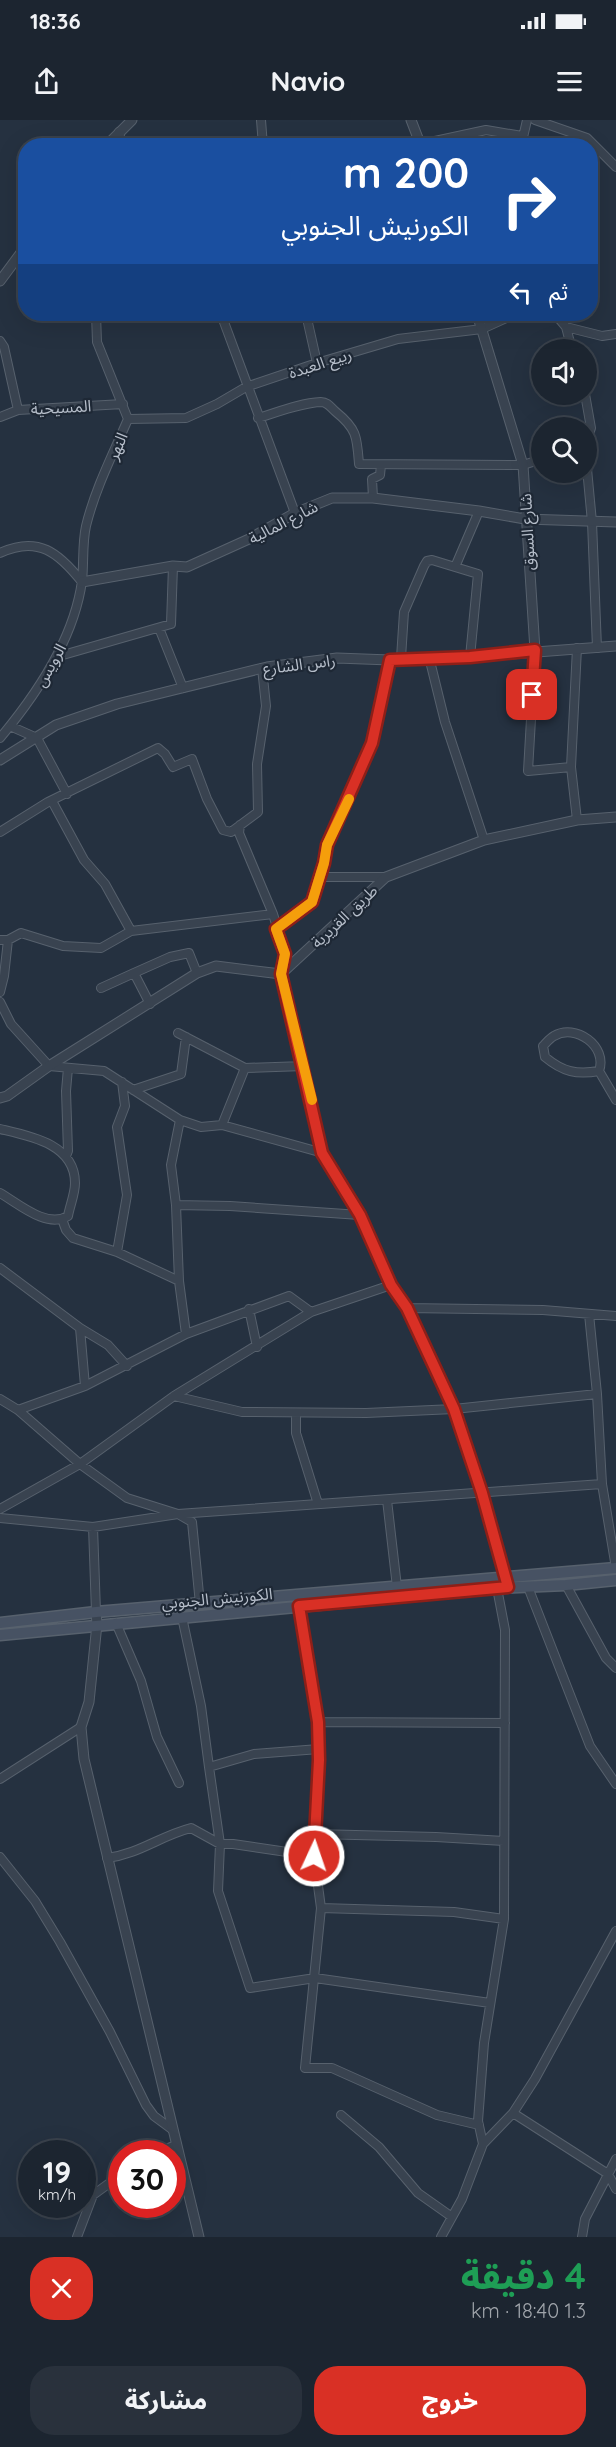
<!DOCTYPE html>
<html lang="ar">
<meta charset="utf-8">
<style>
:root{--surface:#1c2530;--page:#29313c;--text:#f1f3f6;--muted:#a0a5ab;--line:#3a424c;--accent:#d93025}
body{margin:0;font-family:Quicksand,"Noto Sans Arabic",sans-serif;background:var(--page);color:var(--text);direction:rtl;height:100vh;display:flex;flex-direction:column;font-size:22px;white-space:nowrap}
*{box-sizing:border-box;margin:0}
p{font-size:20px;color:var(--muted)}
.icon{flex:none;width:33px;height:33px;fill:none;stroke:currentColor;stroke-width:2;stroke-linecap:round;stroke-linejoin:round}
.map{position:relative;height:2117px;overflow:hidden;direction:ltr}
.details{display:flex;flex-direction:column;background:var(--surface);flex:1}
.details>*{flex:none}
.guide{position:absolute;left:18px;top:18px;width:580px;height:183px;border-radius:24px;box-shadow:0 6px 24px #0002,0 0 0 2px var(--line);direction:rtl;background:#1a4fa0;color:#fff;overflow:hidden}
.fabs{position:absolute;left:531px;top:219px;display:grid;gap:12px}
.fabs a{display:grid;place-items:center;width:66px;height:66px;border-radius:50%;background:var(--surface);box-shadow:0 6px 24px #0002,0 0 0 2px var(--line);font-size:30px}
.speed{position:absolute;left:18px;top:2020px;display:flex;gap:12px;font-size:30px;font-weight:700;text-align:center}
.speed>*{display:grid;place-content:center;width:78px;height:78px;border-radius:50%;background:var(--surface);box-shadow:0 6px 24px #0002,0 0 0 2px var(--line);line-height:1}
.speed small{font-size:15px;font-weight:400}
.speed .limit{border:9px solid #d22;background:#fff;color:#111}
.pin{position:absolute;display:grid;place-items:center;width:51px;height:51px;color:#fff;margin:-26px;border-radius:12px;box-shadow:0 3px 9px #0006}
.me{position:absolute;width:66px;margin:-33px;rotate:3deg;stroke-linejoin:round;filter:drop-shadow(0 0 4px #0008)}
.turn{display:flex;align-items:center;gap:21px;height:126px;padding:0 30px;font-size:27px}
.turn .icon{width:78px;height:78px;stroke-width:2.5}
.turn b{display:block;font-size:42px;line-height:51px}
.then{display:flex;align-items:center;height:57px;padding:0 30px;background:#0003;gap:12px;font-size:22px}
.round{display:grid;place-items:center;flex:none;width:63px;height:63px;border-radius:24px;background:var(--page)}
.headline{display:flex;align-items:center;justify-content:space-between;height:102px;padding:0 30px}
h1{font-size:36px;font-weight:800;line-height:45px;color:#1e9e55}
.cta{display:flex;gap:12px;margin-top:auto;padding:12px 30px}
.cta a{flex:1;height:69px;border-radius:24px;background:var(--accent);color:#fff;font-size:24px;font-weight:800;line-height:69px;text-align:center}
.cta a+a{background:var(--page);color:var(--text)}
.status{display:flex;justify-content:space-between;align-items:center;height:42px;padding:0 30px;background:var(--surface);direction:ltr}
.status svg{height:16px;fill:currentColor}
header{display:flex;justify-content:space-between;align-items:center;height:78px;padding:0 30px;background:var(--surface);font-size:27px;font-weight:800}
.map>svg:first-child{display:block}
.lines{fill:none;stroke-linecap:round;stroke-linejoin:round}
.minor-casing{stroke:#57616d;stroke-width:10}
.tertiary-casing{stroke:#57616d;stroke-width:11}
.secondary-casing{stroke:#57616d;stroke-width:13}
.minor{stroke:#394350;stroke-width:8}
.tertiary{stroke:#394350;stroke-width:9}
.secondary{stroke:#475263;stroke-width:10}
.route-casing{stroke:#8d1f18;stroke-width:15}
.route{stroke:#d93025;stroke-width:10}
.slow{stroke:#f59e0b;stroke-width:10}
.labels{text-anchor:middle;stroke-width:4.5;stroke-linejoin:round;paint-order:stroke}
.street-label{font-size:16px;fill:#b6beca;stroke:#1e2835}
</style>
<div class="status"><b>18:36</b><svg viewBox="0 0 49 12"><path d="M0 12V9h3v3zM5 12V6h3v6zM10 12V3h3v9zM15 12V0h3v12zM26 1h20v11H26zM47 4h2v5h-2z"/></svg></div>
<header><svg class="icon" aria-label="menu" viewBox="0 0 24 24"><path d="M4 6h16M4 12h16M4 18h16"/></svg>Navio<svg class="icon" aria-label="share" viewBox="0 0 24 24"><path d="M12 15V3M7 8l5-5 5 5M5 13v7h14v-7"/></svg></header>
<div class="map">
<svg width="616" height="2117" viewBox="0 0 616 2117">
<rect width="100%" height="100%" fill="#253140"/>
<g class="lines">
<defs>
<path id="minor" d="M261,0L263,26
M535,0L587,18L616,47
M119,12L122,26
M388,26L421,24L486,10L522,16
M521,26L527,0
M221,194L295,393
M306,194L317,243
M555,194L566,207L572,230
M566,207L602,216L616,214
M0,221L4,227L18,290
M585,274L591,308L586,322
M0,297L18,290L123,284
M258,298C278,292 300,283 321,282C328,282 331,288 336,292C357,309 357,317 359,344L523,345L542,339
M128,299L186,298L217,284L246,267L317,243L398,219L482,209L515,194
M586,338L592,402L597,528
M373,378L372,359L380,355L381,345
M0,433C38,415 59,433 82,462
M455,447L479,391
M159,508L183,568
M535,530L528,651L571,647
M56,537L171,504L173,446
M429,537L445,602L484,720
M401,538L404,492L424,446L427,441L432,440L478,454L470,537
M10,606L37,618L67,674
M0,618C37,574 74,519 82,461C84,443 82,424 86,406C95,369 113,334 128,299L97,222L96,194
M52,681L84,740L105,764L131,811
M577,700L571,647L577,528
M240,705L239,713L273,794L285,834L281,854L323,1033L360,1095L391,1165L407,1188L454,1289L482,1373L505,1460
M0,712L48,682L158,628L165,634L173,647L192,639L207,679L223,710L231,712L258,692L257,644L266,586L262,548
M319,757H386
M276,809L312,782L324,743L327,725L372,623L390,540
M0,820H8L21,813L63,826L101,828L131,811L273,794
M101,868L134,853
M0,872L4,856L8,820
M0,882L11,904L49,946L104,951L180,1000L201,1007L222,1005L323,1033
M150,884L134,853L170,837L189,833L197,853
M178,913L245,948L304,946
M599,951C577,955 563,952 545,937L543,926C546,923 550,918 554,916C575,903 608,926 599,951L616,980
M133,970L181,954L186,917
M180,1000L171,1045L176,1085L179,1161L186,1214
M222,1005L245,948
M0,1009C30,1016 75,1024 75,1063C75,1074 70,1085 68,1096C47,1109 19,1084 0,1073
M66,1036L68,1031L66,971L68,948
M176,1085L230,1086L360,1095
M62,1099L66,1110L73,1118L117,1132L179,1161
M117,1132L127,1075L117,1007L125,986L122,962
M0,1148L80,1208L108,1225L127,1246
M407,1188L543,1190L616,1196
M249,1189L257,1227
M589,1194L597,1274L602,1364L616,1448
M80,1208L85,1266
M174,1276L242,1292L366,1293L454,1289L597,1274
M0,1279L18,1290L80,1344L127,1378L178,1394L192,1402L200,1484
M18,1290L85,1266L186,1214L289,1176L311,1192
M296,1293V1313L318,1384
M387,1380L397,1467
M0,1389L80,1344L174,1276L311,1192L391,1165
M0,1398L93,1407L178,1394L602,1364
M93,1407L96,1492
M566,1465L606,1538L616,1548
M528,1467L590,1626L616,1664
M299,1486L318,1602L505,1603
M182,1497L201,1586L209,1647L254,1634L319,1629
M116,1503L141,1561L157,1617L179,1663
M318,1602L319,1640L314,1736L321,1788L305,1948H332L437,1995L479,2005
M209,1647L220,1724L218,1771L250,1868L315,1858L490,1883
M0,1659L81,1607
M315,1714L436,1717L504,1721
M0,1737L35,1781L60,1822L110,1912L146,1985L154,1996L173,2010
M107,1738C139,1734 160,1716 191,1708L220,1724H233L314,1736
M321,1788L454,1792L504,1799
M513,1993L608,2054L616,2069
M341,1995L379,2027L418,2073L452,2097
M483,2024L513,1993L535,1959L616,1811
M154,2034L176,2025
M77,2117L93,2075L122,2054
M441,2117L462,2079L483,2024L478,2001L484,1923L504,1799L505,1510L497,1468
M582,2117L585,2099L616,2039"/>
<path id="tertiary" d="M411,0L421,26
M106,26L132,0
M0,161L26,126
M477,194L523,345L535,530
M82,462L173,446L187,447L249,419L295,393L332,378H373L479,391L525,399L616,402
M0,640L56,605L117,584L267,547L337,538L390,540L470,537L616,526
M0,978L7,976L49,946L197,853L216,846L281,854L386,757L484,720L577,700L616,697
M96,1492L97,1504L89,1582L81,1607L84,1639L199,2117"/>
<path id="secondary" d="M0,1503L96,1492L616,1448
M0,1515L497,1468L566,1465L616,1460"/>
</defs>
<use href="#minor" class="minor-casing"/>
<use href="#tertiary" class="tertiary-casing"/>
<use href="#secondary" class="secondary-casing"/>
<use href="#minor" class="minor"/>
<use href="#tertiary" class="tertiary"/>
<use href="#secondary" class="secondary"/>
</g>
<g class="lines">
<defs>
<path id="route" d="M314,1736L319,1640L318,1602L299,1486L508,1467L482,1373L454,1289L407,1188L391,1165L360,1095L322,1033L281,854L285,834L276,809L312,782L324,743L327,725L372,623L390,540L470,537L535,530L532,575"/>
</defs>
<use href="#route" class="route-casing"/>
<use href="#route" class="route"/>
<path class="slow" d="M312,980L281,854L285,834L276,809L312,782L324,743L327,725L349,679"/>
</g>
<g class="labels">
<g class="street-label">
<text transform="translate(320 243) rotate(-18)" y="6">ربيع العبدة</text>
<text transform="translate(61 287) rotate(-3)" y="6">المسيحية</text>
<text transform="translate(117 326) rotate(-67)" y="6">النهر</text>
<text transform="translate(283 402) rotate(-27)" y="6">شارع المالية</text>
<text transform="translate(527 412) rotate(-93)" y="6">شارع السوق</text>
<text transform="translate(299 544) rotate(-7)" y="6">راس الشارع</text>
<text transform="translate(50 545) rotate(-61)" y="6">الرويس</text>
<text transform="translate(344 796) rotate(-43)" y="6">طريق القريرية</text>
<text transform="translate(217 1478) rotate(-5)" y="6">الكورنيش الجنوبي</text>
</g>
</g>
</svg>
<div class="fabs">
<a><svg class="icon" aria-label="sound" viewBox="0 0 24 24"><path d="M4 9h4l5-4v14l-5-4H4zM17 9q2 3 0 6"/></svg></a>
<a><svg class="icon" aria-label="search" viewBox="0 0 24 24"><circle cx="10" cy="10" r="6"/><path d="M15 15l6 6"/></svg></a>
</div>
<div class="speed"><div>19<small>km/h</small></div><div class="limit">30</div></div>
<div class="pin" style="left:532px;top:575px;background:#d93025"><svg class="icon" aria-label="arrive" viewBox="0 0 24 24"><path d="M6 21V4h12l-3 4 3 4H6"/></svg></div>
<svg class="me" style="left:314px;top:1736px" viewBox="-20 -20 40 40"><circle r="17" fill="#d93025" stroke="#fff" stroke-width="3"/><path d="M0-11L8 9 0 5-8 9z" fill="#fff"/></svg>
<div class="guide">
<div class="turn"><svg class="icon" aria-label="right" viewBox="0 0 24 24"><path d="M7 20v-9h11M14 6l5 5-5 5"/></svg><div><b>200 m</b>الكورنيش الجنوبي</div></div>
<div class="then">ثم<svg class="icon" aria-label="left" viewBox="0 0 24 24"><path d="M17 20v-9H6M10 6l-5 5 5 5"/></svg></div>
</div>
</div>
<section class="details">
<div class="headline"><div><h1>4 دقيقة</h1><p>1.3 km · 18:40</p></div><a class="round" style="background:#d93025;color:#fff"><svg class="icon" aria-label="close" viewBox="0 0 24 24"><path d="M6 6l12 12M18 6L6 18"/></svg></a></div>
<div class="cta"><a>خروج</a><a>مشاركة</a></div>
</section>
